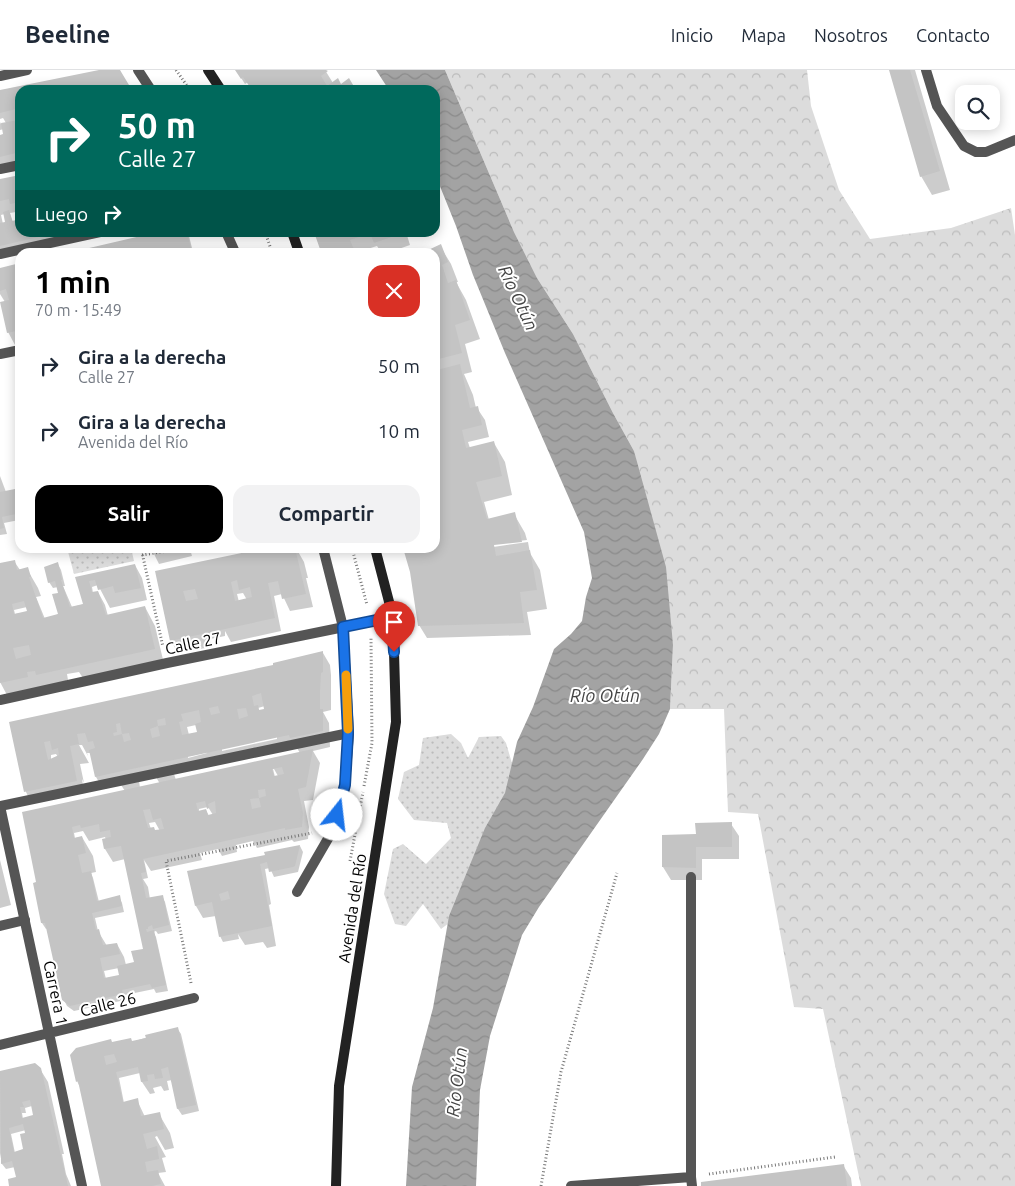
<!DOCTYPE html>
<html lang="es">
<meta charset="utf-8">
<style>
:root{--surface:#fff;--page:#f2f2f3;--text:#1f2937;--muted:#747a83;--line:#e0e1e3;--accent:#000}
body{margin:0;font-family:Ubuntu,sans-serif;background:var(--page);color:var(--text);height:100vh;display:flex;flex-direction:column;font-size:19px;white-space:nowrap}
*{box-sizing:border-box;margin:0}
p{font-size:16px;color:var(--muted)}
.icon{flex:none;width:28px;height:28px;fill:none;stroke:currentColor;stroke-width:2;stroke-linecap:round;stroke-linejoin:round}
.map{position:relative;flex:1;overflow:hidden}
.panel{position:absolute;left:15px;top:178px;width:425px;height:305px;display:flex;flex-direction:column;background:var(--surface);border-radius:15px;box-shadow:0 2px 12px #0003}
.panel>*{flex:none}
.banner{position:absolute;left:15px;top:15px;width:425px;height:152px;border-radius:15px;box-shadow:0 2px 12px #0003;background:#00695c;color:#fff;overflow:hidden}
.tools{position:absolute;left:955px;top:15px;display:grid;gap:10px}
.tools a{display:grid;place-items:center;width:45px;height:45px;border-radius:10px;background:var(--surface);box-shadow:0 2px 12px #0003;font-size:25px}
.pin{position:absolute;display:grid;place-items:center;width:42px;height:42px;color:#fff;margin:-51px -21px;border-radius:50% 50% 50% 0;rotate:-45deg;box-shadow:0 0 5px #0007}
.pin .icon{rotate:45deg}
.me{position:absolute;width:55px;margin:-28px;rotate:16deg;stroke-linejoin:round;filter:drop-shadow(0 0 4px #0008)}
.turn{display:flex;align-items:center;gap:18px;height:105px;padding:0 20px;font-size:22px}
.turn .icon{width:65px;height:65px;stroke-width:2.5}
.turn b{display:block;font-size:35px;line-height:42px}
.then{display:flex;align-items:center;height:48px;padding:0 20px;background:#0003;gap:10px;font-size:19px}
.round{display:grid;place-items:center;flex:none;width:52px;height:52px;border-radius:15px;background:var(--page)}
.summary{display:flex;align-items:center;justify-content:space-between;height:85px;padding:0 20px}
h1{font-size:30px;font-weight:600;line-height:38px;color:var(--accent)}
.button{display:flex;gap:10px;margin-top:auto;padding:10px 20px}
.button a{flex:1;height:58px;border-radius:15px;background:var(--accent);color:#fff;font-size:20px;font-weight:600;line-height:58px;text-align:center}
.button a+a{background:var(--page);color:var(--text)}
ul{padding:0;list-style:none}
li{display:flex;align-items:center;gap:15px;height:65px;padding:0 20px}
li div{flex:1}
li b{display:block;font-size:19px}
li em{font-style:normal}
header{display:flex;align-items:center;gap:30px;box-sizing:border-box;height:70px;padding:0 25px;background:var(--surface);border-bottom:1px solid var(--line)}
header strong{font-size:24px}
nav{display:flex;gap:28px;margin-inline-start:auto;font-size:18px}
.map>svg:first-child{display:block}
.grass{fill:url(#grass-dots)}
.forest{fill:url(#forest-crowns)}
.water{fill:url(#water-waves)}
.shadow{fill:#0003;fill-rule:evenodd}
.building{fill:#c4c4c4;fill-rule:evenodd}
.lines{fill:none;stroke-linecap:round;stroke-linejoin:round}
.path{stroke:#777;stroke-width:3;stroke-dasharray:1 2.5;stroke-linecap:butt}
.service{stroke:#555;stroke-width:10}
.minor{stroke:#555;stroke-width:10}
.secondary{stroke:#222;stroke-width:10}
.route-casing{stroke:#114b97;stroke-width:12}
.route{stroke:#1a73e8;stroke-width:9}
.slow{stroke:#f59e0b;stroke-width:9}
.labels{text-anchor:middle;stroke-width:4;stroke-linejoin:round;paint-order:stroke}
.street-label{font-size:16px;fill:#000;stroke:#fff}
.water-label{font-size:18px;font-style:italic;fill:#444;stroke:#fff}
</style>
<header>
<strong>Beeline</strong>
<nav><a>Inicio</a><a>Mapa</a><a>Nosotros</a><a>Contacto</a></nav>
</header>
<div class="map">
<svg width="1015" height="1116" viewBox="0 0 1015 1116">
<defs>
<pattern id="grass-dots" width="8" height="8" patternUnits="userSpaceOnUse" patternTransform="scale(1.25)"><rect width="8" height="8" fill="#dcdcdc"/><path d="M2 2h.1M6 6h.1" fill="none" stroke="#bbb" stroke-width="1.8" stroke-linecap="round"/></pattern>
<pattern id="forest-crowns" width="20" height="18" patternUnits="userSpaceOnUse" patternTransform="scale(1.25)"><rect width="20" height="18" fill="#dcdcdc"/><path d="M2 6a3 3 0 1 1 6 0M12 15a3 3 0 1 1 6 0" fill="none" stroke="#bbb"/></pattern>
<pattern id="water-waves" width="16" height="10" patternUnits="userSpaceOnUse" patternTransform="scale(1.25)"><rect width="16" height="10" fill="#a3a3a3"/><path d="M0 5q4-4 8 0t8 0" fill="none" stroke="#8b8b8b"/></pattern>
</defs>
<rect width="100%" height="100%" fill="#fff"/>
<path class="grass" d="M67,478H131L134,491L74,504Z
M451,664L461,673L468,688L479,667L501,666L506,673L516,707L449,853L441,859L423,834L406,856L395,854L384,824L393,779L403,774L426,794L451,768L447,753L414,750L398,729L404,702L419,695L423,668Z"/>
<path class="forest" d="M445,0H807L811,36L839,120L870,169L951,158L1011,138L1015,165V1116H861L823,939L794,937L758,744L728,742L724,639H670L673,575L634,381L613,343L573,264L537,208L514,162Z"/>
<path class="water" d="M376,0H445L514,162L537,208L573,264L613,343L634,381L666,497L673,575L670,639L659,664L643,689L539,837L522,865L490,966L480,1020L476,1116H406L412,1017L433,938L449,846L485,758L505,723L517,672L533,637L554,579L571,564L582,551L586,527L592,508L584,462L505,283L473,205L456,156L435,104V20H389Z"/>
<path class="shadow" d="M104,0H119L131,20H20V103L16,97L0,100V66L6,70L4,59L0,60V52L1,54L6,53L3,48L0,49V22Z
M236,0H325L333,13L355,20H252L248,12L245,14Z
M890,0H915L950,120L932,125L921,106Z
M20,106V146L16,142L10,143L13,152L20,150V162H89L0,182V111ZM5,144L7,153L3,154L1,145Z
M104,162L122,163L106,166Z
M163,162H188L193,182H74Z
M316,162H406L410,175L390,182H381L377,176L358,182H323Z
M440,176L451,194L458,212H456L466,230L480,269L465,274L472,302L464,304L473,325L476,338H477L485,350L489,367L468,372L470,378L494,373L505,392L512,425L484,432L489,450L514,444L525,463L527,470L493,474V477L528,472L530,483L540,500L547,539L527,542L531,565L427,568L419,555L411,502L404,478H435V182H427Z
M20,195V274L15,275L8,262L5,232L0,224V199Z
M0,406L6,422L20,419V455L19,450L4,453L7,464L0,465Z
M151,478H196L190,479L192,486L159,494Z
M208,478H227L211,481Z
M271,478H296L304,492L308,508H306L313,537L290,541L282,524L274,526L281,561L231,572L225,561V566L210,569L211,577L178,583L171,571L156,502ZM243,523L247,530L239,532L237,524Z
M14,491L20,500L27,499L38,518L41,526L36,527L45,549L59,544L60,524L58,517L53,518L49,512L58,494L61,500L65,516H63L72,537L85,534L76,508L135,495L142,508L147,530L110,538L98,515L92,517L93,523L98,522L105,535L108,546L145,537L155,556L165,598L83,608L79,602L67,604L68,610H66V612L7,625L0,612V495ZM27,537L28,542L15,544L14,540Z
M323,583L330,595L331,605V640L323,642L329,653L330,677L313,681L320,693L313,730L304,731L309,757L308,769L294,772L292,770L257,778L253,771L236,775L237,782L222,786L218,779L200,783L202,790L151,801L144,790L148,808L143,809L148,817L150,829L162,826L165,832L172,861L158,864L156,861L153,862L156,867L168,921L156,923L154,919L125,925V930L74,941L67,936L64,930L48,858L46,859L42,853L39,816L23,743L125,721L121,715L103,719L96,707L91,683H87L88,686L82,675H79L89,693L80,694L84,713L82,709L84,723L57,729L53,722L29,728L26,722L11,653L279,595ZM265,636L264,640L260,641L258,638ZM196,655L198,663L189,665L187,657ZM277,666V669L222,681V678ZM292,670L300,683L176,710L174,704ZM207,681V683L188,688V685ZM56,684L58,687L51,690V685ZM273,699H274L278,706L275,707ZM156,707L160,714L140,718L139,711ZM208,737L213,745L209,746L206,740L199,742V739ZM155,752L160,761L155,762L151,759L149,753ZM83,761L89,771L105,767L106,770H104L105,779L113,792L125,789L145,880L135,893L126,895L124,887L117,874L107,876L98,861L95,848L124,842L122,833L119,827L99,832L93,808L91,803L96,802L93,786L82,767L75,768L74,763ZM119,898L120,906L106,909L104,901Z
M731,754L739,766V789H702V810H671L663,797V766H697Z
M300,776L303,782L298,802L274,807L270,798L265,799L271,834L269,835L276,876L267,878L263,872L245,875L238,864L239,869L223,872L220,866L216,846L203,848L196,836L189,802L266,786Z
M0,790L11,835L0,838Z
M177,958L181,964L199,1041L182,1045L178,1039L172,1010L167,1011L169,1020L164,1021L161,1016L153,1018L155,1023L150,1024L142,1012L140,1003L119,1008L124,1033L137,1030L145,1047L159,1044L170,1063L174,1078L165,1080L157,1066L155,1067L166,1087L162,1088L166,1102L158,1103L165,1116H102L80,1017L77,1011L74,995L132,972Z
M35,994L40,999L48,1012L64,1084H62L66,1104L71,1116H10L17,1108L15,1097L6,1099L2,1094L0,1083V1002ZM32,1036L34,1046L23,1049L22,1043H26L25,1038ZM26,1060L24,1080L15,1083L11,1064Z
M843,1095L851,1108L852,1116H703Z"/>
<path class="building" d="M99,0H120L132,20H20V82L0,87V65L3,64L1,53L19,50L16,39L0,43V20Z
M235,0H326L328,1L321,6L327,16L338,8L341,14L349,8L356,20H257L256,18L252,20L243,7L241,9Z
M889,0H910L940,101L920,107Z
M20,105V132L10,134L9,129L0,131V109Z
M9,140L12,151L20,149V162L55,163L0,176V153L5,152L3,142Z
M158,162H187L192,182H185L184,178L174,181V182H72Z
M314,162H403V163L374,173L370,163L350,170L355,182H321Z
M441,174L448,192L442,195L448,213L456,210L470,250L455,255L462,283L435,290V182H424Z
M20,193V216L15,217L17,228H20V260L7,263L0,232L9,230L6,219L0,221V198Z
M460,294L470,338L478,336L482,355L462,360L466,378L494,371L502,406L476,412L487,449L515,442L522,472L494,475L496,486L530,480L537,520L520,522L524,553L418,556L410,502L403,478H435V296L437,300Z
M20,418V457L16,444L2,447L4,458L0,459V422Z
M265,478H295L306,524L282,529L278,511L268,513L275,548L170,571L155,501ZM237,510L239,520L250,517L252,527L235,531L231,512ZM195,519L198,529L186,531L183,521Z
M15,490L17,500L28,497L31,507H29L43,548L58,544L52,524L58,523L55,511L48,513L44,497L58,492L62,510H61L70,537L83,534L75,507L135,494L141,518L115,523L113,516L98,520L95,510L89,511L92,522L98,521L106,545L145,536L155,579L36,605L35,601L27,602L28,607L0,613V493ZM24,531L27,541L14,544L12,534ZM29,575L31,585L16,589L13,578Z
M323,581V602L321,603L320,622V639H323V661L290,668L289,665L95,707L89,680L95,678L93,671L88,672L85,663L77,664L79,674L70,676L77,711L24,722L9,652L273,595V593ZM261,623L264,639L259,640L258,635L254,636L252,626ZM218,636L220,643L211,645L209,638ZM246,638L248,646L239,649L237,639ZM199,640L201,652L195,654L197,662L182,665L179,652L183,651L181,644ZM165,648L166,655L158,656L160,666L152,668L150,659L158,656L157,650ZM120,653L122,664L129,663L131,670L124,672L122,664L114,666L113,663L117,662L116,654ZM50,671L52,680L58,678L59,685L48,690L44,672Z
M313,679L306,717L298,719L303,743L302,757L285,760V758L143,789L146,802L141,803L146,828L163,825L169,855L153,859L152,855L148,857V859H146L147,862L154,860L166,915L152,918L150,914L122,920L123,924L70,936L62,930L45,853H41L33,813L36,812L22,742ZM282,697L284,704L274,706L272,699ZM265,719L266,726L259,728L261,737L252,739L250,729L259,728L258,720ZM205,731L207,739L209,738L208,734L215,731L216,743L208,745L206,739L198,741L196,733ZM150,739L153,750L161,748L164,759L155,760L154,757L148,758L143,740ZM99,754L100,762L110,760L111,767L102,769L104,779L121,776L143,879L131,881L134,892L117,896L119,905L104,908L100,888L120,884L117,873L103,875L99,859L96,860L92,843L122,836L120,825L97,831L91,801L82,803L78,785L86,783L82,766L74,768L72,757L80,755L81,758Z
M732,752V777H696V798L662,797V765L696,764L695,753Z
M300,775L295,796L293,797L269,802L267,792L260,794L272,856L219,867L212,832L195,836L187,801L265,785L264,782ZM228,821L230,829L221,831L219,824Z
M178,957L196,1035L177,1039L168,997L161,999L163,1008L155,1009L154,1004L147,1005L148,1011L141,1012L138,997L116,1002L123,1032L138,1028L141,1046L160,1042L164,1059L143,1064L147,1079L157,1076L159,1089L145,1092L147,1102L158,1100L161,1114L152,1116H101L78,1011L76,1012L70,985L76,978L111,969L112,972L131,968L132,971L146,968L145,965ZM114,984L117,992L106,995L104,986Z
M35,993L41,998L68,1116H9L8,1109L16,1107L12,1091L1,1094L0,1001ZM30,1030L33,1045L22,1048L20,1037H24L22,1032ZM23,1054L25,1063L20,1064L23,1079L14,1082L9,1058Z
M844,1094L847,1116H701V1112Z"/>
<g class="lines">
<path class="path" d="M176,0L190,20
M265,162L272,182
M141,478L163,577
M352,478L367,535
M142,485L186,478
M364,716L372,673L371,568
M350,791L363,722
M191,913L166,791L312,763
M709,1104L835,1087
M541,1116L561,1002L617,803"/>
<path class="service" d="M138,0L151,20
M926,0L937,36L964,76L976,82H986L1015,70
M226,162L235,182
M297,822L333,760L345,715L349,663L343,557L323,478
M0,856L25,850"/>
<path class="minor" d="M0,6L27,0
M0,99L20,95
M0,184L100,162
M0,284L20,280
M0,630L167,593L393,547
M0,736L82,1116
M0,736L349,663
M691,807V1107L692,1116
M0,975L194,928
M571,1116L691,1107"/>
<path class="secondary" d="M208,0L221,20
M292,162L299,182
M336,1116L339,1016L396,652L393,547L375,478"/>
</g>
<g class="lines">
<defs>
<path id="route" d="M337,745L345,715L348,663L343,557L392,547L394,582"/>
</defs>
<use href="#route" class="route-casing"/>
<use href="#route" class="route"/>
<path class="slow" d="M346,605L348,659"/>
</g>
<g class="labels">
<g class="street-label">
<text transform="translate(193 573) rotate(-12)" y="6">Calle 27</text>
<text transform="translate(352 838) rotate(-81)" y="6">Avenida del Río</text>
<text transform="translate(56 923) rotate(78)" y="6">Carrera 1</text>
<text transform="translate(108 934) rotate(-14)" y="6">Calle 26</text>
</g>
<g class="water-label">
<text transform="translate(518 228) rotate(65)" y="6">Río Otún</text>
<text x="605" y="632">Río Otún</text>
<text transform="translate(457 1012) rotate(-83)" y="6">Río Otún</text>
</g>
</g>
</svg>
<div class="tools">
<a><svg class="icon" aria-label="search" viewBox="0 0 24 24"><circle cx="10" cy="10" r="6"/><path d="M15 15l6 6"/></svg></a>
</div>
<div class="pin" style="left:394px;top:582px;background:#d93025"><svg class="icon" aria-label="arrive" viewBox="0 0 24 24"><path d="M6 21V4h12l-3 4 3 4H6"/></svg></div>
<svg class="me" style="left:337px;top:745px" viewBox="-20 -20 40 40"><circle r="19" fill="#fff"/><path d="M0-13L10 11 0 6-10 11z" fill="#1a73e8"/></svg>
<div class="banner">
<div class="turn"><svg class="icon" aria-label="right" viewBox="0 0 24 24"><path d="M7 20v-9h11M14 6l5 5-5 5"/></svg><div><b>50 m</b>Calle 27</div></div>
<div class="then">Luego<svg class="icon" aria-label="right" viewBox="0 0 24 24"><path d="M7 20v-9h11M14 6l5 5-5 5"/></svg></div>
</div>
<section class="panel">
<div class="summary"><div><h1>1 min</h1><p>70 m · 15:49</p></div><a class="round" style="background:#d93025;color:#fff"><svg class="icon" aria-label="close" viewBox="0 0 24 24"><path d="M6 6l12 12M18 6L6 18"/></svg></a></div>
<ul>
<li><svg class="icon" aria-label="right" viewBox="0 0 24 24"><path d="M7 20v-9h11M14 6l5 5-5 5"/></svg><div><b>Gira a la derecha</b><p>Calle 27</p></div><em>50 m</em></li>
<li><svg class="icon" aria-label="right" viewBox="0 0 24 24"><path d="M7 20v-9h11M14 6l5 5-5 5"/></svg><div><b>Gira a la derecha</b><p>Avenida del Río</p></div><em>10 m</em></li>
</ul>
<div class="button"><a>Salir</a><a>Compartir</a></div>
</section>
</div>
